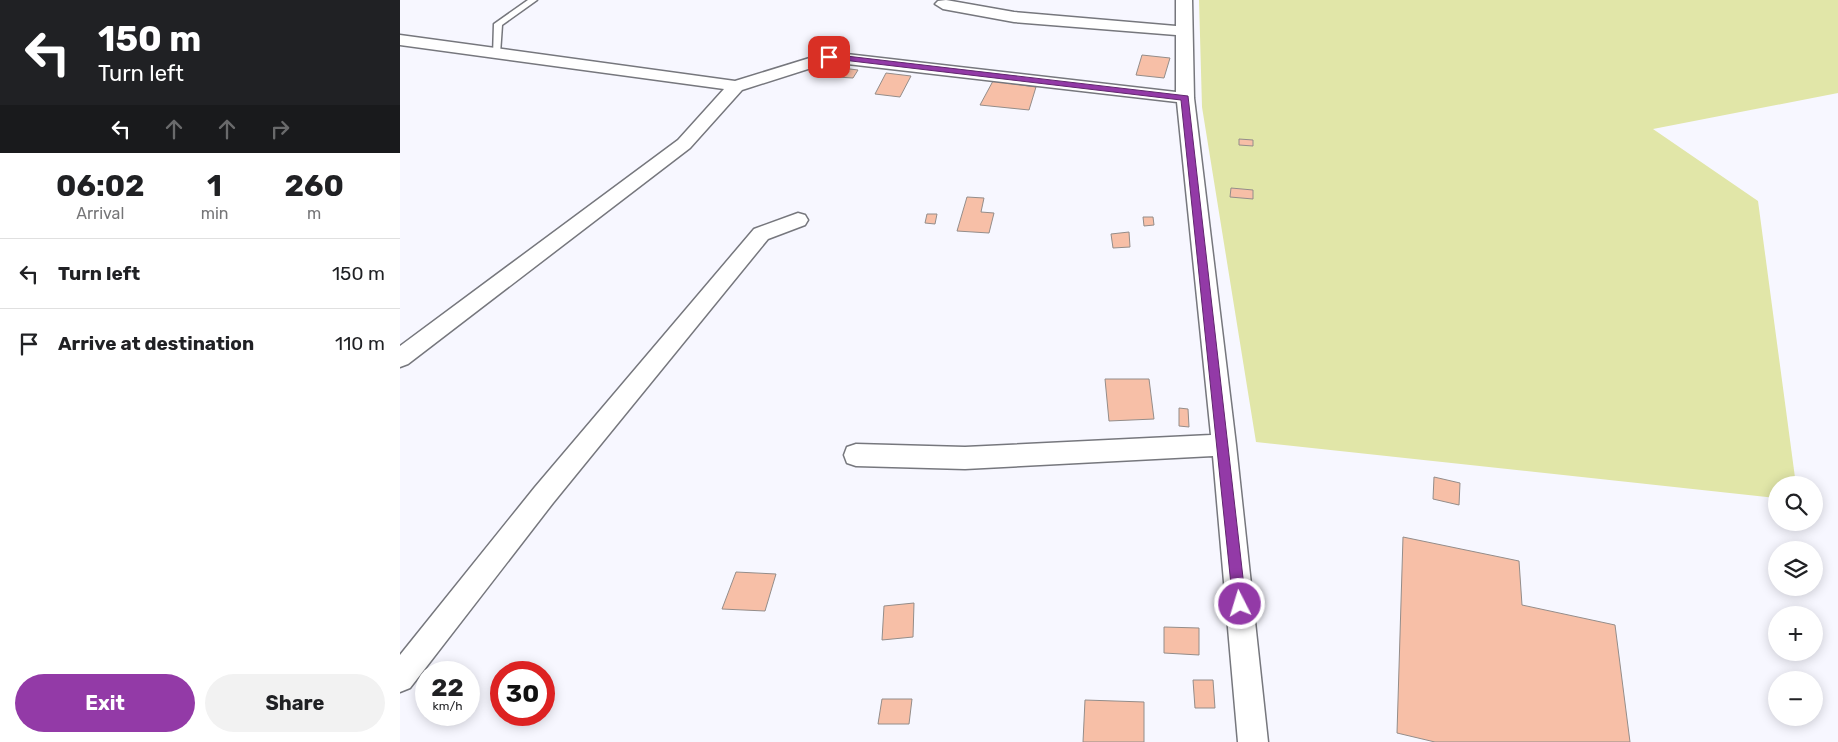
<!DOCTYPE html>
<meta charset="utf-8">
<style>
:root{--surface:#fff;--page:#f2f2f2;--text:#202124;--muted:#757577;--line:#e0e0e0;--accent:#933aa7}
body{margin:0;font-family:Rubik,sans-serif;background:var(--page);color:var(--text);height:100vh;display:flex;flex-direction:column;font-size:19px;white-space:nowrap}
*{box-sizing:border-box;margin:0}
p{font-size:16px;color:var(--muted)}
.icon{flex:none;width:28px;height:28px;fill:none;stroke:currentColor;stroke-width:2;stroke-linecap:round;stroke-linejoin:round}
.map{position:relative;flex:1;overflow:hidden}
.panel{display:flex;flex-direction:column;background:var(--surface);width:400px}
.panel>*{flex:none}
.top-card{background:#202124;color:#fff;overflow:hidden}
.fabs{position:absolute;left:1368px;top:476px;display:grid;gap:10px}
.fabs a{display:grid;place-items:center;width:55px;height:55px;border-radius:50%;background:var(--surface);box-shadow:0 2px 12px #0003;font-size:25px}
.speed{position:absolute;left:15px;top:661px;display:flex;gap:10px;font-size:25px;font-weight:700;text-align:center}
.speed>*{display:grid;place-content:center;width:65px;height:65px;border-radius:50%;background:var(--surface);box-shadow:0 2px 12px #0003;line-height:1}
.speed small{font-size:12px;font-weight:400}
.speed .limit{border:8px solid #d22;background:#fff;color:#111}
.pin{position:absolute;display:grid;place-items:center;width:42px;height:42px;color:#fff;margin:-21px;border-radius:10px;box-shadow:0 2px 8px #0006}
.me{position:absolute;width:55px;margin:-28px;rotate:355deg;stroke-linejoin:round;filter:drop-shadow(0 0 4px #0008)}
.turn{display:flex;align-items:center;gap:18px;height:105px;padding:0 15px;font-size:22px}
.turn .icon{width:65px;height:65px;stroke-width:2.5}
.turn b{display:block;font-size:35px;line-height:42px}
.lanes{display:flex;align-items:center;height:48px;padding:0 15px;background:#0003;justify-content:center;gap:25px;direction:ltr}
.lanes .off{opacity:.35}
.eta{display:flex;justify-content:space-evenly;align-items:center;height:85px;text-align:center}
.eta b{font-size:30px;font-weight:700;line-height:35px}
.button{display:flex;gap:10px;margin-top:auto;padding:10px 15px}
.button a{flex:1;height:58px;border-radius:30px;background:var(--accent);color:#fff;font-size:20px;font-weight:700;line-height:58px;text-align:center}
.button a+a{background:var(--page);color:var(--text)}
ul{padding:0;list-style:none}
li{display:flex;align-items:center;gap:15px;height:70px;padding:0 15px;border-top:1px solid var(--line)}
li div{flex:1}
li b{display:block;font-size:19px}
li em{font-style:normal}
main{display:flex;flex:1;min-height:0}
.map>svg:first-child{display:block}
.green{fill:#e1e6a8}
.building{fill:#f7bfa7;stroke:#948d8a}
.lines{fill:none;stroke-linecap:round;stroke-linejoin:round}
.service-casing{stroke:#76777d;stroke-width:3}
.minor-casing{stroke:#76777d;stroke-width:3}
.service{fill:#fff;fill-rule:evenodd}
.minor{fill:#fff;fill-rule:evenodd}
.route{fill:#933aa7;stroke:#60266d}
</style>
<main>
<section class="panel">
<div class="top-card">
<div class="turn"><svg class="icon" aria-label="left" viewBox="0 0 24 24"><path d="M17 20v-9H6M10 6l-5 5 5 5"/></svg><div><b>150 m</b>Turn left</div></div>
<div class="lanes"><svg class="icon" aria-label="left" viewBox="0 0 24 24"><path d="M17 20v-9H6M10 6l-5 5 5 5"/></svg><svg class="icon off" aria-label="ahead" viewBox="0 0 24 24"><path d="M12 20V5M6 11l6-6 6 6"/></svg><svg class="icon off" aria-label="ahead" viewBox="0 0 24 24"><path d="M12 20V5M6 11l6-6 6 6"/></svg><svg class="icon off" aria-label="right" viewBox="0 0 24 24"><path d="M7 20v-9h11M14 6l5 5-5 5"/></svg></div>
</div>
<div class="eta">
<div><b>06:02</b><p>Arrival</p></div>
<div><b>1</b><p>min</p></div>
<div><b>260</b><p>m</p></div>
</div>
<ul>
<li><svg class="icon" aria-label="left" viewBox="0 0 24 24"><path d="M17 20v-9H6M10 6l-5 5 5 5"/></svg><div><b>Turn left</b></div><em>150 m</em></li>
<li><svg class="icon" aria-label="arrive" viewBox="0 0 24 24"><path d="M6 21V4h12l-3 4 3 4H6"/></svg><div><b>Arrive at destination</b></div><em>110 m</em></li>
</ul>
<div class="button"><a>Exit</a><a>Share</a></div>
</section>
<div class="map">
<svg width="1438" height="742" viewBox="0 0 1438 742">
<rect width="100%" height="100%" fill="#f7f7ff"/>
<path class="green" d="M799,0H1438V93L1253,129L1358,201L1396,485H1376V498L856,442L802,107Z"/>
<path class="building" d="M742,55L770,58L764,78L736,75Z
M442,68L458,70L453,78L437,77Z
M486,73L511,76L500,97L475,94Z
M593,81L636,87L629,110L580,105Z
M839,139L853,140V146L839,145Z
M831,188L853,190V199L830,197Z
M567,197L584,198L581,212L594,213L589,233L557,231Z
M527,214H537L535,224L525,223Z
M743,217H753L754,225L744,226Z
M729,232L730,247L713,248L711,234Z
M705,379H749L754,419L709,421Z
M779,408L788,409L789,427L779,426Z
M1034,477L1060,483L1059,505L1033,499Z
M1003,537L1119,561L1122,605L1215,625L1230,742H1035L997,733Z
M336,572L376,574L365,611L322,609Z
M514,603L513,637L482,640L484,606Z
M764,627L799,628V655L764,653Z
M793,680H813L815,708H795Z
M482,699H512L509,724H478Z
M685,700L744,702V742H683Z"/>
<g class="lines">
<defs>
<path id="service" d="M128,0H137L102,25L100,54L93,56L94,24Z"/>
<path id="minor" d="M546,0L614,12L776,26V0H792L794,98L836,445L868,742H838L813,456L565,469L456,466L447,463L444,455L447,447L456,444L565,447L811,435L777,102L430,62L342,90L290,148L8,364L0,367V346L278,140L324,89L0,45V35L335,81L429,52L776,92V35L614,22L543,9L535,4L538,1Z
M398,213L405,215L408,220L405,225L368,239L153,503L10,688L0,692V655L135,487L354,229Z"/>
</defs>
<use href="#service" class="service-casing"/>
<use href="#minor" class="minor-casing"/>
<use href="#service" class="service"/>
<use href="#minor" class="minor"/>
</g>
<path class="route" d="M429,54L788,96L846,604L844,608L840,610L835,608L833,604L781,100L426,58V55Z"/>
</svg>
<div class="fabs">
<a><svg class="icon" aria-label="search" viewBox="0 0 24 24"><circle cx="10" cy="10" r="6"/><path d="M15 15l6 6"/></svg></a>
<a><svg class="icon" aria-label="layers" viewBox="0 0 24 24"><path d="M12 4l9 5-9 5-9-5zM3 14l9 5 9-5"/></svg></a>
<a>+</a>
<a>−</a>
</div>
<div class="speed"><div>22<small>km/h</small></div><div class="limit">30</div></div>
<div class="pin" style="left:429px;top:57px;background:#d93025"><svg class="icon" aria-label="arrive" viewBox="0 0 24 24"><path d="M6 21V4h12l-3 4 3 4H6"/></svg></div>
<svg class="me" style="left:840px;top:604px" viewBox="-20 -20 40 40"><circle r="17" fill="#933aa7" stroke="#fff" stroke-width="3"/><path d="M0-11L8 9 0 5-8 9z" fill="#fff"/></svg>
</div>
</main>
